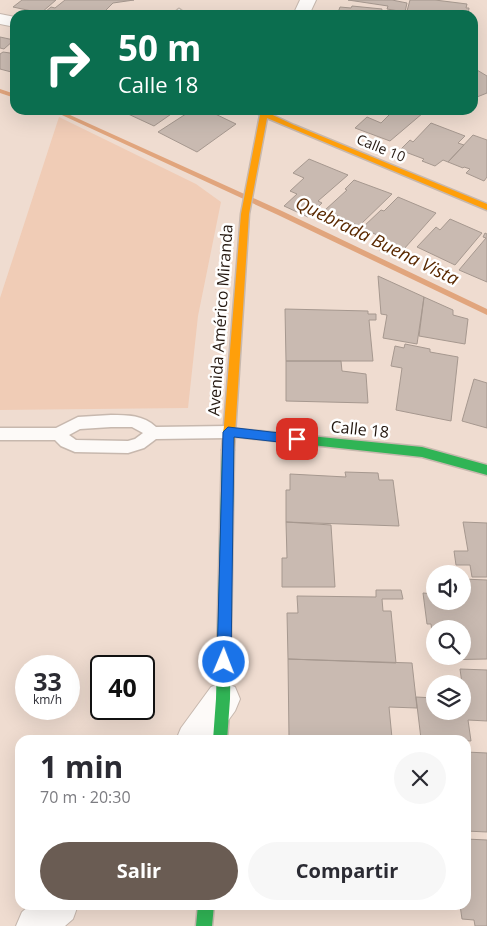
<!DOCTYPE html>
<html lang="es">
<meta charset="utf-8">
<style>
:root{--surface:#fff;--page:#f7f7f7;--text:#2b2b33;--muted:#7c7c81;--accent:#6a5c53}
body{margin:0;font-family:"Open Sans",sans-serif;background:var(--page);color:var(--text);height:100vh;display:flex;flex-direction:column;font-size:19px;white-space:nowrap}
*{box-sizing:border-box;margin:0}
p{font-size:16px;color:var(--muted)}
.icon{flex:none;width:28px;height:28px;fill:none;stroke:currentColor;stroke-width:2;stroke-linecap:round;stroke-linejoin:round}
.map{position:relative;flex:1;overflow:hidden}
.details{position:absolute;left:15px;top:735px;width:456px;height:175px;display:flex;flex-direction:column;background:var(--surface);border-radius:15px;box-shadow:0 5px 20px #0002}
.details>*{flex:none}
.top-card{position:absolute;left:10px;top:10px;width:468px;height:105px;border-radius:15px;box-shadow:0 5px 20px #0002;background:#0b6e4f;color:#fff;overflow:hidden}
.buttons{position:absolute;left:426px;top:565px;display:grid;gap:10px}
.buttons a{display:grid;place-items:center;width:45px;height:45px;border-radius:50%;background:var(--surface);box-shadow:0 5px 20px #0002;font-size:25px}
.speed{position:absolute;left:15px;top:655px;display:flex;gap:10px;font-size:25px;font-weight:700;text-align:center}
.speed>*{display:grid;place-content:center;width:65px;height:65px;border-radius:50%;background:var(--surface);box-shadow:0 5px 20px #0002;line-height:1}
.speed small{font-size:12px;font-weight:400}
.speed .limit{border:2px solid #111;border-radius:8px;background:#fff;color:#111}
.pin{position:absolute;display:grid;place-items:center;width:42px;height:42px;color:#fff;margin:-21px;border-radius:10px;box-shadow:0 2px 8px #0006}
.me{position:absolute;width:55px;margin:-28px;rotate:1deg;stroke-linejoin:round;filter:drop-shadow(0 0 4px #0008)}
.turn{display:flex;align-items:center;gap:18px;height:105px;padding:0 25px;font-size:22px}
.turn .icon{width:65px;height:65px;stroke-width:2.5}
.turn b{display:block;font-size:35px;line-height:42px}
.round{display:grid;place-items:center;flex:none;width:52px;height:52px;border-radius:26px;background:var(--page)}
.headline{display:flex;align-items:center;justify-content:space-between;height:85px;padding:0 25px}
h1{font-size:30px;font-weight:700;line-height:38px}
.button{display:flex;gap:10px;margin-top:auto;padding:10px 25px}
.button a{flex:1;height:58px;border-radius:30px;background:var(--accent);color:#fff;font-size:20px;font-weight:700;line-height:58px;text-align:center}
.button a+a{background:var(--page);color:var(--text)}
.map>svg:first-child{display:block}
.green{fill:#f0ccb6}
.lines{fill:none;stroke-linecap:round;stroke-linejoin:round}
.stream{fill:#e1a57d;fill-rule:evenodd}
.building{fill:#c9bab1;stroke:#a6988f}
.lane-casing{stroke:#c7b8ae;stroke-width:3}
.street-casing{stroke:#c7b8ae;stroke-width:2}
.fast-casing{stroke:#c7b8ae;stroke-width:3}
.slow-casing{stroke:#c7b8ae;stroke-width:3}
.lane{fill:#fdfaf8;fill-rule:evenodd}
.street{fill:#fdfaf8;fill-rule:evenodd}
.fast{fill:#30b455;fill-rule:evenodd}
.slow{fill:#ff9f0a;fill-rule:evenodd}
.route{fill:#1a73e8;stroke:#114b97}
.labels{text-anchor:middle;stroke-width:5;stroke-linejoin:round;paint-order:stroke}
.far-street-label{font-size:14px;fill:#23170f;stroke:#fff}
.street-label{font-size:16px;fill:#23170f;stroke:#fff}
.water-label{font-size:18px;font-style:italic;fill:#5a2900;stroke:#fff}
</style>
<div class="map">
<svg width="487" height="926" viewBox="0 0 487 926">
<rect width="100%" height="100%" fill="#efdcd0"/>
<path class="green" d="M59,117L196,184L221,202L198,316L188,408L0,410V298Z"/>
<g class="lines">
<path class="stream" d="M0,89L15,94V98L0,93Z
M51,110H59L282,211L487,309V315L278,215Z"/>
</g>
<path class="building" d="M22,0H56L41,13L13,7Z
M65,0H134L113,3L101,15H47L50,13L45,12L51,7L55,8Z
M348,0H392L407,3L405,12L387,9L388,6Z
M410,0H435L467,4L466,8H469L468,15L419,13L407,11Z
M352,6L382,9L381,15H337L340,7L351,8Z
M0,37L14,40L4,49L0,48Z
M15,49V73L0,69V54L3,52L10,53Z
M472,67L487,76V93L472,99Z
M131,110H177L154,126L126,113Z
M192,110H207L236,124L197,152L158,132Z
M394,110H415L423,113L390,141L355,128L367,117L381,123Z
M431,123L465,136L458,143L464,145L448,162L443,160L435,166L422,161L424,159L400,150L410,140L413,142Z
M473,135L487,140V177L484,181L466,173L470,169L464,167L463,168L448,162Z
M309,159L348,175L318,201L322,203L308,217L284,206L297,194L290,191L304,178L293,173Z
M354,180L392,194L359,226L325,210L347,190L345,189Z
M398,197L436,213L396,258L379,250L388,240L362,228L381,210L384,211Z
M450,219L482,233L455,265L417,247L436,227L440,230Z
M485,233L487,234V282L459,270L486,238L483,237Z
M378,276L424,297L417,344L383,338L387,315L381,314Z
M424,297L453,310V315L468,319L465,344L419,336Z
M285,309L368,311V314H376V320H369L373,361H286Z
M405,344L430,349V352L458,357L451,421L396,410L402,368L391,366L395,346L404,348Z
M286,361H341L342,371L366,374L368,403L286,401Z
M474,379L487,383V428L462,421Z
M345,472L378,473L379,480H393L399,526L286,522V490H290V474L346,477Z
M286,522L331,525L335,587H282V558H287Z
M463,522L487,523V577H472L470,565H456L454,551H468Z
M462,579L487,580V659L436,660L435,656H462V629H435V655L431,624H427L423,593L435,594V601H462Z
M376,590H401L403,599H382L383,611H391L396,663L288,659L287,613H298L297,596L376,597Z
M288,659L412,663L417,708L389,707L392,738H289Z
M460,669L487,670V721L468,720L471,741L421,739L416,697L435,698V711H462L464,698Z
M287,738H413L414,740H287Z
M466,752L487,753V832L466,831Z
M466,839L487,840V926H475L474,920L462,919L460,905H466Z"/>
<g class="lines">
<defs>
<path id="lane" d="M179,9L183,12L181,15H172Z
M111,415C128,415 143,415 156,427L228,426L233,428L235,432L233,436L228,438L156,439L144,448L128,453L75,452L61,446L55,440H0V428H56L78,417ZM111,427H132L143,433L135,439L128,441L76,440L69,435L80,429Z"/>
<path id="street" d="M300,0H316L309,15H293Z
M0,14L15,17V27L0,24Z
M223,682L235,687L240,699L235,711L214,740H176L181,728L211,687Z
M30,905H78L73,919L65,926H16L22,912Z"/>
<path id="fast" d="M228,428L422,447L487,465V475L422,457L228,436L224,435L223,432L224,429Z
M228,445L232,447L234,450L230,699L227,740H213L216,699L222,450L224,447Z
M198,905H214L212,926H196Z"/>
<path id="slow" d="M252,110H262L294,125L487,204V210L267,118L249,214L234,450L232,453H224L222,450L241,214L260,115Z"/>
</defs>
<use href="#lane" class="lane-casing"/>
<use href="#street" class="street-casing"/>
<use href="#fast" class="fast-casing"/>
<use href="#slow" class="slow-casing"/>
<use href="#lane" class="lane"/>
<use href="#street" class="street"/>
<use href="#fast" class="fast"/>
<use href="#slow" class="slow"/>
</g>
<path class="route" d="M228,427L297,435L303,439L297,444L234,437L231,662L229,667L224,669L219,667L217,662L223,432Z"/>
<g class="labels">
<g class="far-street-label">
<text transform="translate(381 148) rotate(22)" y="5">Calle 10</text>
</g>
<g class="street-label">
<text transform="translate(220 320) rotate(-86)" y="6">Avenida Américo Miranda</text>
<text transform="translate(360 429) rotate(6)" y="6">Calle 18</text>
</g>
<g class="water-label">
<text transform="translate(377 241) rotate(26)" y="6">Quebrada Buena Vista</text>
</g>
</g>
</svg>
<div class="buttons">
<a><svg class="icon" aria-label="sound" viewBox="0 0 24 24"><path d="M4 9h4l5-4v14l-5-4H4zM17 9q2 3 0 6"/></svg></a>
<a><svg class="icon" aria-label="search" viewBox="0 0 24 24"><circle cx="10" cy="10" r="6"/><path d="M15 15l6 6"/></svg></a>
<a><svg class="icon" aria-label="layers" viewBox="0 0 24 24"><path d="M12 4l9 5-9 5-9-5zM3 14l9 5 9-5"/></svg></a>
</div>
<div class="speed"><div>33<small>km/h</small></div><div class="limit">40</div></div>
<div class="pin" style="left:297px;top:439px;background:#d93025"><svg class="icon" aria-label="arrive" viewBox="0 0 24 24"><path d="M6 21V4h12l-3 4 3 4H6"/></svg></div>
<svg class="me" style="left:224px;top:662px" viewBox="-20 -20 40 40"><circle r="17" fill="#1a73e8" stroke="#fff" stroke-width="3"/><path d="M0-11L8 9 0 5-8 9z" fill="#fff"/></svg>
<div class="top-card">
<div class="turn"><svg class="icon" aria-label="right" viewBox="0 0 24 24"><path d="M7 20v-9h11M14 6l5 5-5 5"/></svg><div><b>50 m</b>Calle 18</div></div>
</div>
<section class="details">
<div class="headline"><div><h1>1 min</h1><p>70 m · 20:30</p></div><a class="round"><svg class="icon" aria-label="close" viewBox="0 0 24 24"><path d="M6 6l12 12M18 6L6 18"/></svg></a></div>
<div class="button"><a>Salir</a><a>Compartir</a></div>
</section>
</div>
